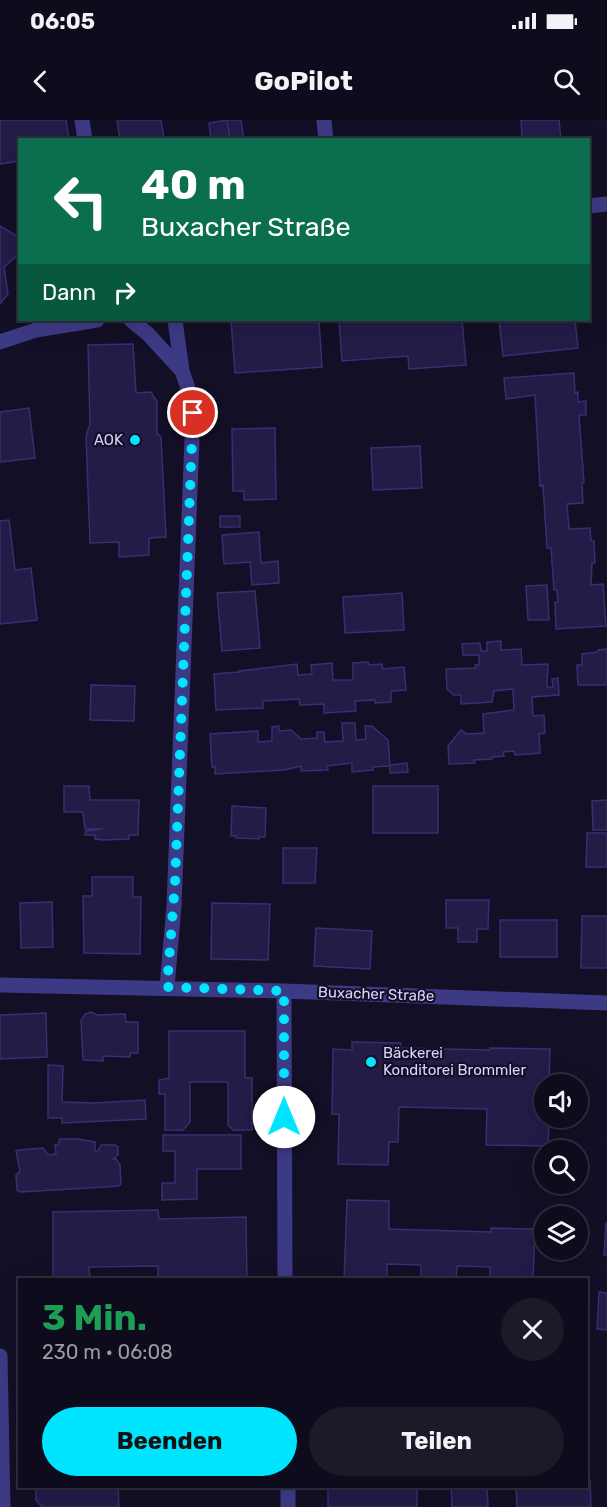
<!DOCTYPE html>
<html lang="de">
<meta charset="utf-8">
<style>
:root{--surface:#0e0b1c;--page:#1c1929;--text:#f1f3f6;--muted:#9b9ba3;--line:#2e2b3b;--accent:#00e5ff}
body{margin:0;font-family:Rubik,sans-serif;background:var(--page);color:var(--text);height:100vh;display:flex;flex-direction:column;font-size:22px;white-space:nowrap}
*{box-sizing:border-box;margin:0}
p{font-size:20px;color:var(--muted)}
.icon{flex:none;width:33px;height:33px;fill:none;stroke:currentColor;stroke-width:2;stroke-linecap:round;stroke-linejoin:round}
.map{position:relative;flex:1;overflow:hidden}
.drawer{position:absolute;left:18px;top:1158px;width:570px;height:210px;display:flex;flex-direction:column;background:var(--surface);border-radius:0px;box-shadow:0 6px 24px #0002,0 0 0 2px var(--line)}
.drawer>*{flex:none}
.banner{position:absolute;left:18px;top:18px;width:572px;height:183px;border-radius:0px;box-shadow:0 6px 24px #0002,0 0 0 2px var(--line);background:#0b6e4f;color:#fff;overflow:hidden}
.buttons{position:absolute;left:534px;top:954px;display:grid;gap:12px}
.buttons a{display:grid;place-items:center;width:54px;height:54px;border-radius:50%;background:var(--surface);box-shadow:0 6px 24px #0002,0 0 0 2px var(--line);font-size:30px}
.pin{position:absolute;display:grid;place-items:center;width:51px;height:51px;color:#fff;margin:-26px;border:3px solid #fff;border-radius:50%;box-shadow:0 2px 6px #0007}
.me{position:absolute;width:66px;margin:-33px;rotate:0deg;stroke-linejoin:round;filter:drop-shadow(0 0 4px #0008)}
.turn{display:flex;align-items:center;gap:21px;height:126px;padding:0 24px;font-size:27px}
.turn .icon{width:78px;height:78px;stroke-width:2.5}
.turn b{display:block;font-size:42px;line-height:51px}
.then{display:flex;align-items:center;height:57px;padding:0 24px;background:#0003;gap:12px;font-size:22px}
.round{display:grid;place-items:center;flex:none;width:63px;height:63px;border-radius:32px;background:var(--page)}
.head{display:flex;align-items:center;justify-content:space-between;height:102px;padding:0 24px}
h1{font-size:36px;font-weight:700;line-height:45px;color:#1e9e55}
.action{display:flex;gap:12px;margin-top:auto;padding:12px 24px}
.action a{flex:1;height:69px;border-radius:36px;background:var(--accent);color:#111;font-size:24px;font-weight:700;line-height:69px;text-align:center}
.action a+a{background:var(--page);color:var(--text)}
.status{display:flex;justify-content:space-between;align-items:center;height:42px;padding:0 30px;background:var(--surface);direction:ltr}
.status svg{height:16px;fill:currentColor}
header{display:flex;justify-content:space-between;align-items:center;height:78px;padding:0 24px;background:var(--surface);font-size:27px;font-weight:700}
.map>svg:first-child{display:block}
.building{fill:#241b47;stroke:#3b2d73;stroke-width:1.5}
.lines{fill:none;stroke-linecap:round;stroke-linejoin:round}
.minor{stroke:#3d3a85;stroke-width:15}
.route{stroke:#00e5ff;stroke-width:10;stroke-dasharray:0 18}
.poi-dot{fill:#00e5ff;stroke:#130f26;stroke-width:2}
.labels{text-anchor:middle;stroke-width:4.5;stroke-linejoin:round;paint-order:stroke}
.poi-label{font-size:15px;fill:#d9d4ff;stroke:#130f26;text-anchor:end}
.street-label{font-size:15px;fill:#d9d4ff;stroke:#130f26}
</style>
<div class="status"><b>06:05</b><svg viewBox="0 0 49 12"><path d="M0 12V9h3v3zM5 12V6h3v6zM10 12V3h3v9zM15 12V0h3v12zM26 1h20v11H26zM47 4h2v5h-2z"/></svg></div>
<header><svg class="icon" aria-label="back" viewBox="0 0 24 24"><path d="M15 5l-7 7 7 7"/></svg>GoPilot<svg class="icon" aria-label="search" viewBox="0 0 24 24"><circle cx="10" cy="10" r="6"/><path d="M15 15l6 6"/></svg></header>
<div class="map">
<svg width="607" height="1387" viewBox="0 0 607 1387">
<rect width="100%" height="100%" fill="#130f26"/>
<path class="building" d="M0,0H66L69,20H20V41L0,44Z
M117,0H161L164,18L120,20Z
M227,0L230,20H211L209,3Z
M227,0H241L244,20H230Z
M521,0H559L561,20H522Z
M0,106L20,118V133L4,147L8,174L0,184Z
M231,200H319L322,247L235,253Z
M339,200H462L466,245L409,249L408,236L342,241Z
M499,200H575L578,228L503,236Z
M133,224L136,273L151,272L157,282V313L161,317L166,417L149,418V435L119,437V422L90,423L86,316L90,304L88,225Z
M574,253L575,273L578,272V282L586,281V295H579L584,362L582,363L583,383L567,384L569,409L590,408L591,421H594L595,443H592L591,465L603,464L606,506L556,509L555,482H558L557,470H554L551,428H547L543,365L540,366L535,275L506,279L504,258Z
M29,288L35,338L0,342V292Z
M275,308L276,379L244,380V371H233L232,309Z
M420,326L422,368L373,370L371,328Z
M220,396H240V407H220Z
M9,400L15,450L31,448L37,500L0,504V401Z
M259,412L261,443L278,441L279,463L252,465L250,442L224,444L222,415Z
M547,465L549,500H528L526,466Z
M255,471L260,528L222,531L217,473Z
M402,473L404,510L345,513L343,477Z
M501,521V530L521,529L522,545L548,544L547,567H553L552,559L558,558L559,575L532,577L533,596L544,595L545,613L539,614L540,633L515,635L514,631L503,632L504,636L492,637V639L474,640L475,643L449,644L448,626L461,610L467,614L484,613L483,594L514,590L513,569L494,571L492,582L461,584V575H454L447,569L446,549L476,548L475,545H479V535H463L462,524L480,523L481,531H487V522Z
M607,529V565H578L577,545H582V534L598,532V530Z
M368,542L369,545L382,544L383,549L404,547L406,570L391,571V582L375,583V580L355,581L356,591L324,593V584L300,585L299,579L263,581V588L216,590L214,554L239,552V551L297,544L298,555L312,554L311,545L332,543L333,560H353V543Z
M91,565L135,566L134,601L90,600Z
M342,603H355L356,620L366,619L365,606H372L388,620L390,645L407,643L408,652L390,653V646L373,647V650L352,652V643L327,646L328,650L301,651V646L284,650L215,654V647H212L210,614L258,611V622L272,621V607L279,606V611L291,610L301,619L317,618V612H324L325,622L343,621Z
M64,666H89L90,680H139L138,715H129V719L103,720L95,719V715H85L86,711L103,709H85L83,692H64Z
M373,666H438V713H373Z
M607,680V710H593L592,681Z
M232,686L266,688L265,717H259V719L236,718V716H231Z
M587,713H607V747H586Z
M283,728H317L315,763H283Z
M92,757H133V777H141L140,834L84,833L83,776H92Z
M446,780H489L488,809H477V822H458V808H446Z
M52,782L53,827L21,828L20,783Z
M212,783L270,784L268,840L211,839Z
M582,796H607V848H581Z
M500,800H557V837H500Z
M316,808L372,811L370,849L314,846Z
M91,892L97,895L125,894L126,902H138V933H130V937L103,936V941L83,940L81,901L85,894Z
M46,893L47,937L0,939V895Z
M169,911H245V958H252V1010H233L228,1005V962H190V1002L183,1010H165V974H159V960L169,958Z
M352,922L401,923V928L490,930V928L550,929L549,964H544V998H549L548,1026L486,1025L487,989L399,987L398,1022H389L388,1045L338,1044L339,994H332L333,929L352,930Z
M48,945L63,946L62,982L95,983L145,980L146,999L62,1003V998H48Z
M163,1015H241V1049H197V1079L162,1080V1063H175V1031H163Z
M60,1019H78L95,1022V1032L98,1031L101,1025H115L118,1027V1035L113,1039H116L120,1045L121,1064L119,1066L89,1068L20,1072L17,1070L16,1055L20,1051L16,1031L18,1030L43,1028L48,1035L56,1034L55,1025H58Z
M347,1080L389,1081V1109L491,1112V1108L535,1109L533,1160H490V1147L457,1146L456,1160H421V1145L387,1144V1160H344Z
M158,1090L159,1099L246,1097L247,1160L158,1158V1146L89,1147L90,1160H53V1092Z
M606,1103H607V1135H604Z
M599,1172L607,1173V1210L597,1209Z
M586,1360H590L591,1387H517L516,1366H586Z
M36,1366H118L119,1387H42L36,1380Z
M328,1366H417V1387H328Z
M451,1366H487L488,1387H452Z"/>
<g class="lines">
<path class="minor" d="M82,0L85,20
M324,0L326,20
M588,86L607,84
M131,200L148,214L182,251
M0,222L36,210L97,200
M0,865L284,871L607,883
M167,867L174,786L193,293L189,271L182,251L175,200
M284,871L285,1160
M0,1236L3,1387
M288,1366V1387"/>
</g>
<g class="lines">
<path class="route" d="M193,293L175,763L167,867L284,871V997"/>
</g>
<g class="poi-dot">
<circle cx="135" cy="320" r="6"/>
<circle cx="371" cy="942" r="6"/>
</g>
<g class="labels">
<g class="poi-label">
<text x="123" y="325">AOK</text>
<text x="383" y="938" text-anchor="start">Bäckerei<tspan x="383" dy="17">Konditorei Brommler</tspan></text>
</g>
<g class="street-label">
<text transform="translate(376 874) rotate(2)" y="5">Buxacher Straße</text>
</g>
</g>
</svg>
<div class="buttons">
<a><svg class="icon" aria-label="sound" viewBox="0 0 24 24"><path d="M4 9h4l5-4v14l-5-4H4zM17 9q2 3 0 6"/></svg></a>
<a><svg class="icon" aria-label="search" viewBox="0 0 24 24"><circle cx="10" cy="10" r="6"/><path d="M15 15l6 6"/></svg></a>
<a><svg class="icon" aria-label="layers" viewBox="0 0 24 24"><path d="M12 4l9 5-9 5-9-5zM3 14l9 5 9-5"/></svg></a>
</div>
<div class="pin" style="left:193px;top:293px;background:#d93025"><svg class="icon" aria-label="arrive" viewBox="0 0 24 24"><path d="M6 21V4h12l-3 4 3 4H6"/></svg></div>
<svg class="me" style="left:284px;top:997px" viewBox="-20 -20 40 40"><circle r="19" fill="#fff"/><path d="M0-13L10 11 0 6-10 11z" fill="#00e5ff"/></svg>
<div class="banner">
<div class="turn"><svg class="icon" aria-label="left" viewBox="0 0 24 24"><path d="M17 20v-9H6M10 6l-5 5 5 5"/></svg><div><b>40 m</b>Buxacher Straße</div></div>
<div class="then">Dann<svg class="icon" aria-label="right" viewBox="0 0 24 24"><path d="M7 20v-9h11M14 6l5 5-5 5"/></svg></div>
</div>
<section class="drawer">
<div class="head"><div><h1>3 Min.</h1><p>230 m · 06:08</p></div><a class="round"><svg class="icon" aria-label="close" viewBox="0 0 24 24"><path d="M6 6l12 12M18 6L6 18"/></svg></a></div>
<div class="action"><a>Beenden</a><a>Teilen</a></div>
</section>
</div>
